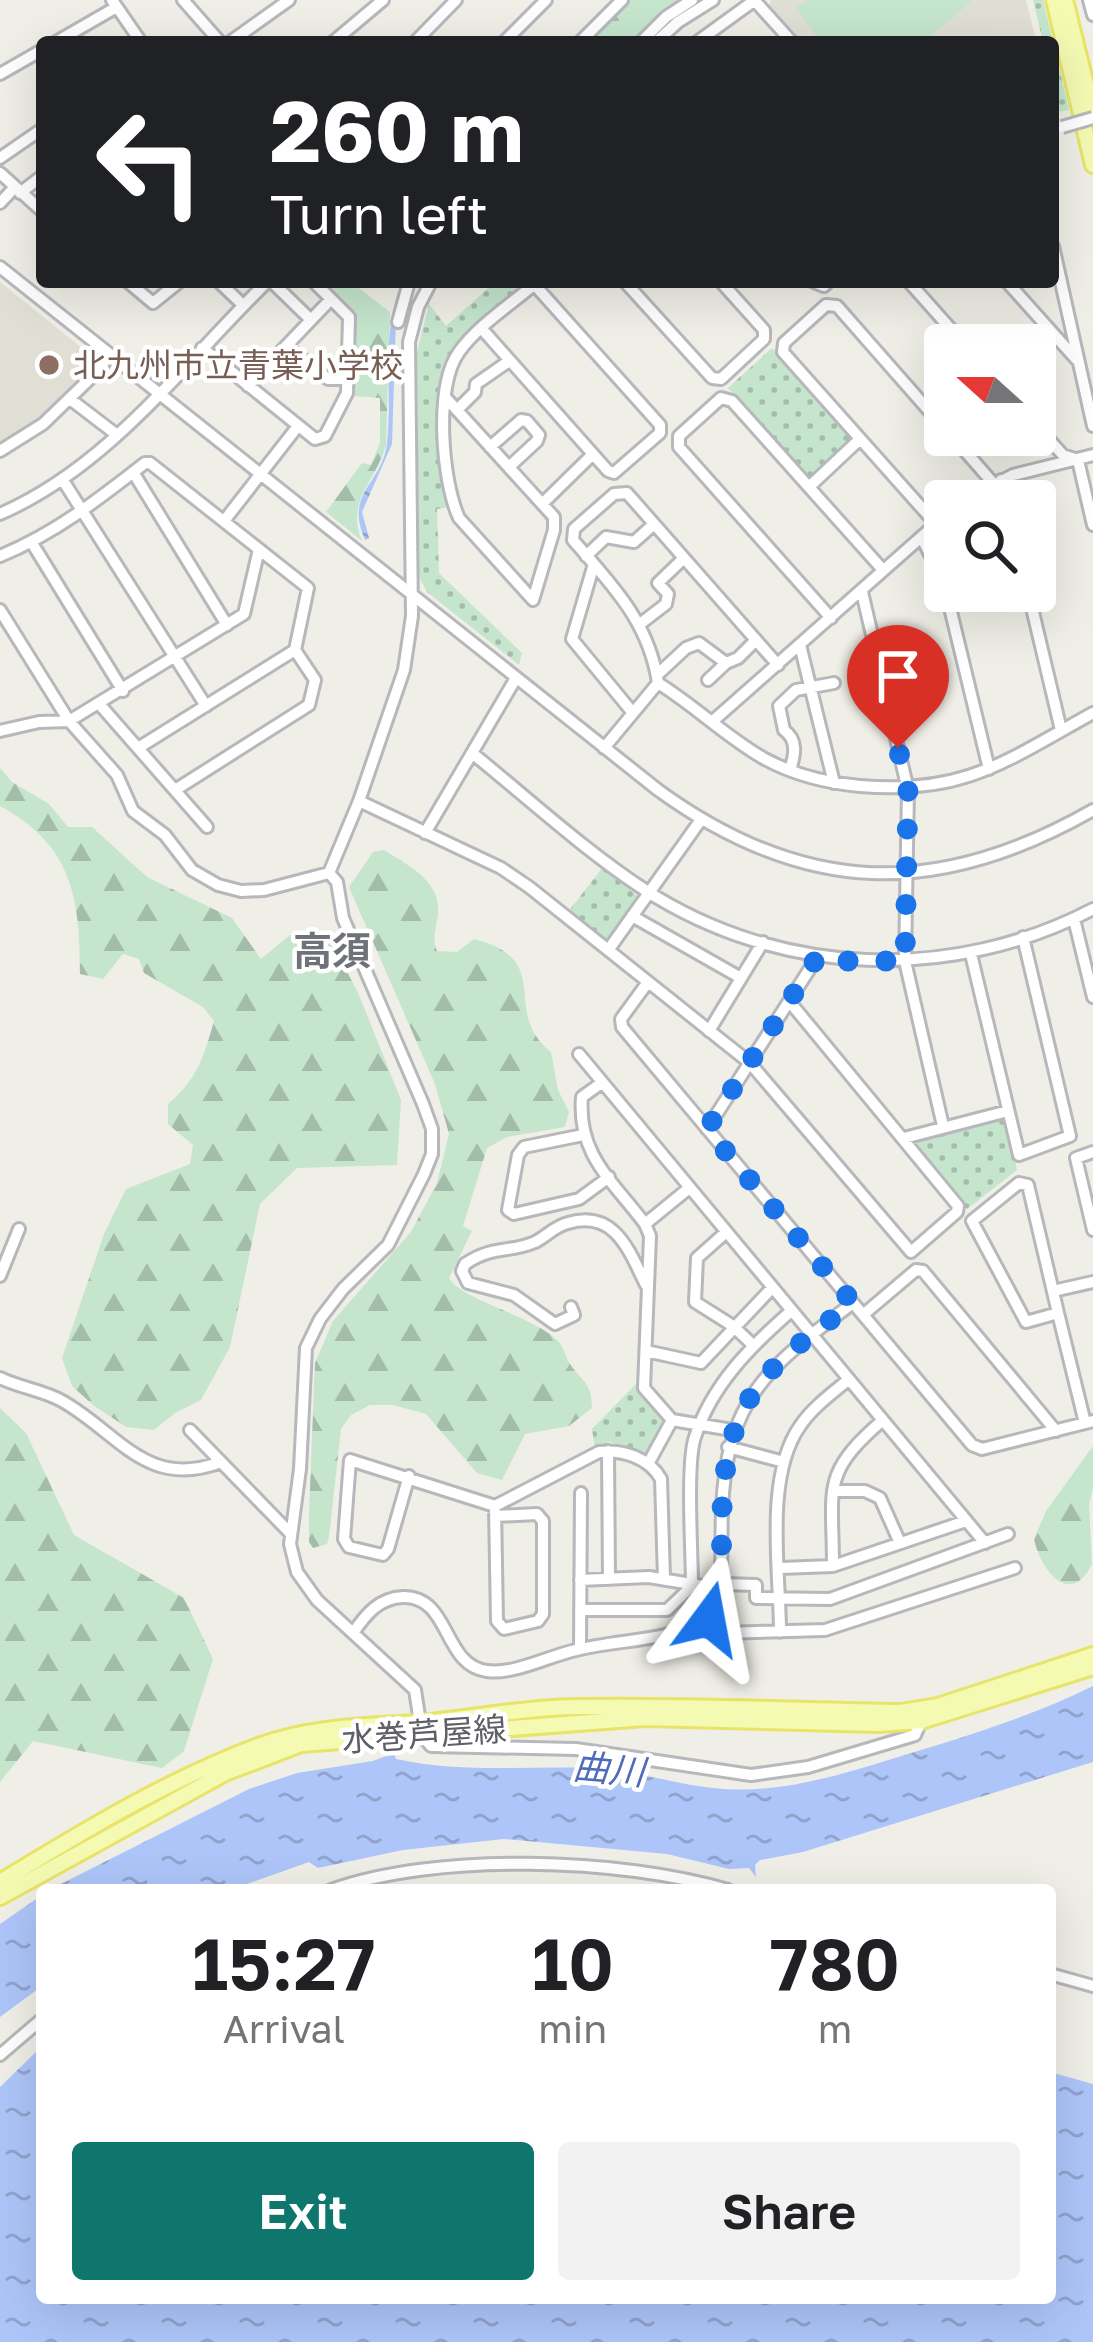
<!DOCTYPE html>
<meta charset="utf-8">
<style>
:root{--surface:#fff;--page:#f2f2f2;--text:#202124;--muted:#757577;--accent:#0f766e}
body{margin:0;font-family:"Golos Text","Noto Sans JP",sans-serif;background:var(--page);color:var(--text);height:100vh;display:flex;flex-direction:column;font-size:45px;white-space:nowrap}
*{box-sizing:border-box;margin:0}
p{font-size:39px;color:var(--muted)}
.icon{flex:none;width:66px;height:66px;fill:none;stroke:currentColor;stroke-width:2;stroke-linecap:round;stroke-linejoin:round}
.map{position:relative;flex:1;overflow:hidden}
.drawer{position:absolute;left:36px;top:1884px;width:1020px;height:420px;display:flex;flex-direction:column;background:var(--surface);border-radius:12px;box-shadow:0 12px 48px #0002}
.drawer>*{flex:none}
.hud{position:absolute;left:36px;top:36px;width:1023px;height:252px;border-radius:12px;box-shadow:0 12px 48px #0002;background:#202124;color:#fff;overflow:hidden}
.needle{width:78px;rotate:291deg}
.buttons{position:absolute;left:924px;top:324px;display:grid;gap:24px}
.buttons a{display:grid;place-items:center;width:132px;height:132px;border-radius:12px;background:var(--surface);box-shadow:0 12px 48px #0002;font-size:60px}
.pin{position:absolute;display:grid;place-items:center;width:102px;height:102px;color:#fff;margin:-123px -51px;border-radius:50% 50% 50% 0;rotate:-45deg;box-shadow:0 0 12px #0007}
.pin .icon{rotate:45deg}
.me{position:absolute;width:132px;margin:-66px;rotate:13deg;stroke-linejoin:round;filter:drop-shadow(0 0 9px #0008)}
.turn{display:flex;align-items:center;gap:42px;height:252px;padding:0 36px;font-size:54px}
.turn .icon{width:156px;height:156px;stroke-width:2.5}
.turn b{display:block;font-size:84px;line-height:102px}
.eta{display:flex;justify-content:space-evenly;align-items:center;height:204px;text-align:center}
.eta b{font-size:72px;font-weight:600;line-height:84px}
.cta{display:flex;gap:24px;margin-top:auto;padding:24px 36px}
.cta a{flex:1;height:138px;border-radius:12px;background:var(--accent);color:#fff;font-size:48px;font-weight:600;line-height:138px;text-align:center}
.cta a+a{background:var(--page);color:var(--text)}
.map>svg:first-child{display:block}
.education{fill:#dfdfd5}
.green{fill:url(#green-dots)}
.forest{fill:url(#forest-firs)}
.pitch{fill:#c5e5cd}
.water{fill:url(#water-ripples)}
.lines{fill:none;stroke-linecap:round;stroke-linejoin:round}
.minor-casing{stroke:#b7b7bc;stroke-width:16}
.major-casing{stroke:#e8e467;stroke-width:20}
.minor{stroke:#fff;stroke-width:10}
.major{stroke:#f4fab2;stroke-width:14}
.minor-bridge-casing{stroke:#b7b7bc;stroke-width:16;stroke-linecap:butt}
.minor-bridge{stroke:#fff;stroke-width:10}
.route{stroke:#1a73e8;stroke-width:21;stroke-dasharray:0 37.8}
.education-dot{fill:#8d6e63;stroke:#fff;stroke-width:4.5}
.labels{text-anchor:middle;stroke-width:9;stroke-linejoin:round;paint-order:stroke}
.education-label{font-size:33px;fill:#785e54;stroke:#fff;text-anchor:start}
.street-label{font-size:33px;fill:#5e6066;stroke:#fff}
.water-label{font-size:36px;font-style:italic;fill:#506abc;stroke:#fff}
.quarter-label{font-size:39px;font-weight:bold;fill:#6f7278;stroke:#fff}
</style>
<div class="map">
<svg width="1093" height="2342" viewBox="0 0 1093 2342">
<defs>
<pattern id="green-dots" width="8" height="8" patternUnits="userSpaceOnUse" patternTransform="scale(3)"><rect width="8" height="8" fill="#c5e5cd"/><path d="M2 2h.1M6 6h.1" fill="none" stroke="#a3bdaa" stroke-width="1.8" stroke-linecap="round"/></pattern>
<pattern id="forest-firs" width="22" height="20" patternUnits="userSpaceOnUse" patternTransform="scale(3)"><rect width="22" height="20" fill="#c5e5cd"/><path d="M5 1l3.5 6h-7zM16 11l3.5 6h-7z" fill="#a3bdaa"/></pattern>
<pattern id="water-ripples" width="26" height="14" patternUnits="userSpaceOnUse" patternTransform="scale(3)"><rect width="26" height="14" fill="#adc5f9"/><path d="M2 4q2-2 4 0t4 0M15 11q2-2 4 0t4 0" fill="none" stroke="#90a3cd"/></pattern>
</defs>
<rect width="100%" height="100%" fill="#efefe7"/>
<path class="education" d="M771,0H1026L1036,40L802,42L769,6Z
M0,282L98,361L97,368L62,402L0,446Z"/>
<path class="green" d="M1033,0H1043L1069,110L1060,112L1053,84V42H1043Z
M495,282H529C504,303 472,324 453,351C427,389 442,464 450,507L437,509L439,573L522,653L519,665L427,592L419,577L417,352L429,304L446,326Z
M772,348L853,437V442L813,480L728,388Z
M603,867L640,898L609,940L603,941L568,912Z
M1003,1118L1008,1121L1017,1170L967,1209L914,1146L916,1138Z
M640,1380L641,1390L665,1420L647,1455L610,1442L595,1449L592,1429Z"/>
<path class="forest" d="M628,0H685L635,42H587Z
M321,282H351L390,312L386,445C376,482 345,501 362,541L326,512L362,463L371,465L380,443V398L353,396L352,314Z
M0,768L12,782L49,804L68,827H92L147,877L232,918L261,959L295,931L321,936L334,946L359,995L401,1100L397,1165L297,1168L260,1204L230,1347L201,1400L175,1413L154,1430L126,1427L93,1405L72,1386L62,1358L104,1234L126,1189L190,1164L193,1145L168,1124V1104C197,1080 204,1056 214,1021L203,1007L144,973L139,959L123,954L103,979L80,974C80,897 72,845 0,806Z
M384,850C408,865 441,881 438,913C437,929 431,935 437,951L457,952L474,939C557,960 499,1011 551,1052L558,1090L569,1112L565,1127L507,1137L487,1148L463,1226L472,1231L449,1278C463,1301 530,1314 558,1341C564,1348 566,1359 572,1367C586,1385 591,1383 592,1408L569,1426L525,1434L502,1480L477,1473L426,1414L393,1405H370L351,1415L341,1429L329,1537L327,1544L313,1548L309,1542V1513L315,1363L333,1321L411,1232L437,1183L449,1134L435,1084L349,887L373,852Z
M0,1408L26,1433L74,1535L184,1598L213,1659L184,1751L162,1768L33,1741L0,1782Z
M1093,1446V1488L1089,1504L1092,1564C1070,1609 1040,1569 1034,1539L1046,1511Z"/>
<path class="pitch" d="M808,0H972L924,42H821L796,8Z"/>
<path class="water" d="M402,282H407L396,319L392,444L362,512L369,538L365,540C344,492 382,485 387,443C393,389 380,333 402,282Z
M1093,1686V1762L803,1852L760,1860L755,1865L756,1877L749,1868L729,1869L667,1854L504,1839L403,1850L318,1868L309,1862L230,1890H49L249,1789L297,1773L373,1761L394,1753L396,1759C460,1773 524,1766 588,1768C635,1769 677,1786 724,1789C783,1793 839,1775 895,1758C963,1738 1030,1717 1093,1686Z
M42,1895V1986L0,2017V1924Z
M42,2046V2298H1050V2072L1093,2084V2342H0V2087Z"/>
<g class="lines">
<defs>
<path id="minor" d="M112,0L141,42
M183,0L220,42
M1089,0L1093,15
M755,1L792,42
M56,42L115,8
M230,42L289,0
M333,42L383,0
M415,42L456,0
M504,42L546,0
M580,42L622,0
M641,42L666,17L692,0
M656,42L678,22L713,0
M697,42L755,0
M0,74L42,50
M0,158L42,129
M0,173L42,211
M20,193L42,176
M0,203L14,188
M1053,246L1093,426
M0,267L658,790C804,896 937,899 1093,810
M128,282L153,303L179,282
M219,282L243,305
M272,282L311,320
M625,282L712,378L721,379L764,339V330L721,282
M814,282L824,286L828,282
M909,282L965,345
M1007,282L1076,359
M398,322L409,282
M482,329L608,471L614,473L660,433V425L532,282
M286,346L328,379H348
M202,348L315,439L325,436L347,393L349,317L314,282
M248,386L331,299
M446,398L554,517V530L533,600L459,518C442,481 434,386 459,352C478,325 512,304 537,282
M70,399L117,435
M457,410L475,392L476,384L509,361
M1035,424L1063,455L1075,459
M951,435L993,483
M490,447L521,420L527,421L539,435L537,441L509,467
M0,451L43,424L103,366
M1078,460L1093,525
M133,472L227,625
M1001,480L1006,501
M64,482L206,706
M809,487L860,439
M964,501L1013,475L1093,455
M542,504L592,455
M0,514C110,466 183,364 267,282
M224,521L298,426
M936,524L783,352L784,343L826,305L837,306L945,429
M922,538L945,585
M32,543L123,691
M0,556C54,534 99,499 145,463H150L308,588L295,650L315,680L309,705L175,790
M586,556L606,537L634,542L654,524
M594,564L572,639L633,713
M946,591L989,769
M1028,591L1061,730
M862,592L908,790L905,961L943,1126
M0,610L69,721L117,775L133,811L165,835L192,870L218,885L241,891L264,890L329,873
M831,618L679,447V436L721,398L732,401L883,570
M640,624L666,604L668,594L658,583L684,558
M800,645L834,783
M657,675L686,648L699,643L726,663L738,658L756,640
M708,680L726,663
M658,683C695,706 725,736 763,758C792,774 827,783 860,786C964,795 1006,761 1093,713
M101,706L207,827
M714,720L945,516
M0,731L39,722L69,721L244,614L259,549
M138,748L295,650
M604,748L658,683C649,622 612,585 573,540L574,529L614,494L627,493L778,665
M472,753C529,799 584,850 645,890C780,977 951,983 1093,909
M790,770C795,755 798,740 784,730L779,706L796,690L834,683
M359,801L501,868L529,887L750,1063L911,1252L957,1212L958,1206L789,1001
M425,833L516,678
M329,873L337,882L343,918L423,1104L432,1129V1154L424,1174L388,1245L343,1289L320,1319L306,1348L300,1469L290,1544L297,1572L317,1600L415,1690L422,1735L431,1746L576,1749L751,1775L808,1767L915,1735L921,1721
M329,873L359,801L404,670L412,616L409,342L418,307L431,282
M632,916L741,978
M1074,919L1093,997
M609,949L700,821
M971,954L1019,1155L1070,1136L1023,937
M648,982L621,1019L622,1027L972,1445L982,1449L1093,1421
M709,1031L763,942
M579,1054L985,1543
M600,1084L582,1097C577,1155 613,1181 645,1224L650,1236L644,1388L672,1420L732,1430
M707,1129L818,956
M583,1135L524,1147L518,1155L508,1210L514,1214L579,1199L609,1177
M904,1138L1008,1111
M1093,1152L1076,1158L1093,1230
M1019,1183L1028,1185L1058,1313L1026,1322L972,1221Z
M645,1224L688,1189
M724,1234L697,1258L695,1302L733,1326L753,1345
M0,1276L19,1229
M1053,1291L1093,1282
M571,1307L574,1315L555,1324L514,1295L468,1283L462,1271L465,1264C493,1245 510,1253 535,1242C547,1236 555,1226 568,1223C615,1209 629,1251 646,1285
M1058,1313L1085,1423
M864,1314L916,1270L923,1271L1056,1431
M646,1351L701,1363L771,1289
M0,1378C20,1388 43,1390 62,1401C119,1433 146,1490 221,1462
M190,1430L291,1534
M728,1447L784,1462
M608,1451L609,1579
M648,1464L672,1420
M409,1476L388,1549L383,1555L349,1547L344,1539L350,1460L495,1506L599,1452C623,1449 649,1458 661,1479L664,1578
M833,1491H865L880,1498L900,1543
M495,1506L497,1621L504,1629L538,1621L543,1614V1521L537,1514L496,1516
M833,1566C833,1488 820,1474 883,1420
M780,1568L833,1566L966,1521
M580,1580L649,1577L721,1589
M722,1584L756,1585V1598L830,1599L1008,1534
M580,1610H667L692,1586C692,1552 686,1463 695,1437C712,1385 750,1347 790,1312
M709,1619L724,1633L825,1630L1015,1568
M780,1632C780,1572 764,1477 800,1426C812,1408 831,1394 848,1380
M353,1633C366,1614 379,1598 403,1597C451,1596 442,1665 487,1671C513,1675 549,1656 576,1650C621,1639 667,1642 709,1619C726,1575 720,1556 722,1511C726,1398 768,1367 853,1303
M580,1648L581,1493
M331,1890C438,1852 620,1858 728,1890
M1050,1974L1093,1986
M0,2055L42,2019"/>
<path id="major" d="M1054,0L1093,165
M1065,0L1093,113
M0,1882C82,1832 167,1780 258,1746C310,1727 364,1726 419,1723C470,1719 521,1708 573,1707C682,1705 791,1710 901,1712L938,1706L1093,1655
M0,1897L225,1773L301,1744L645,1718L878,1724L921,1721L1093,1667"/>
</defs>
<use href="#minor" class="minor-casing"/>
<use href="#major" class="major-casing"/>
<use href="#minor" class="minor"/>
<use href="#major" class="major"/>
<defs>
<path id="minor-bridge" d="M1062,127L1093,118"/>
</defs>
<use href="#minor-bridge" class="minor-bridge-casing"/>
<use href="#minor-bridge" class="minor-bridge"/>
</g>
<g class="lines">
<path class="route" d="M709,1619C726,1576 720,1556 722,1511C726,1396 767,1367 853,1303L707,1129L818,956L844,961H905L908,790L898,748"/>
</g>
<circle class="education-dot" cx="49" cy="365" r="12"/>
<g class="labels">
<g class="education-label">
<text x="73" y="377">北九州市立青葉小学校</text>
</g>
<g class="street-label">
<text transform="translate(424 1734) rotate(-4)" y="12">水巻芦屋線</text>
</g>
<g class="water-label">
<text transform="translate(609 1769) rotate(5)" y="13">曲川</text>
</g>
<g class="quarter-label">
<text x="332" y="965">高須</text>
</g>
</g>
</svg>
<div class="buttons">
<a><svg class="needle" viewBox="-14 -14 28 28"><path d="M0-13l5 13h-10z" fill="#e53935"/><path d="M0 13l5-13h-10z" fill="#757577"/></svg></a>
<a><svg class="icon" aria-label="search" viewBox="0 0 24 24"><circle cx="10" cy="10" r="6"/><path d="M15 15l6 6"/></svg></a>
</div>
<div class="pin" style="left:898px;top:748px;background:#d93025"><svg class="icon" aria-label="arrive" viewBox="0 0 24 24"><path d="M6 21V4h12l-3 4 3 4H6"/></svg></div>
<svg class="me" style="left:709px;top:1619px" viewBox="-20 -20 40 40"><path d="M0-17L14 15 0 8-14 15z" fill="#1a73e8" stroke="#fff" stroke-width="4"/></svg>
<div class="hud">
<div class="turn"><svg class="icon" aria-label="left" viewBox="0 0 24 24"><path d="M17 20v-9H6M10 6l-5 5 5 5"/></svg><div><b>260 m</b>Turn left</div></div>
</div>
<section class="drawer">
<div class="eta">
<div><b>15:27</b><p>Arrival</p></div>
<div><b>10</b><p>min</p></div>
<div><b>780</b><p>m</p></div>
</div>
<div class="cta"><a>Exit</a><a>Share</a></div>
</section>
</div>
